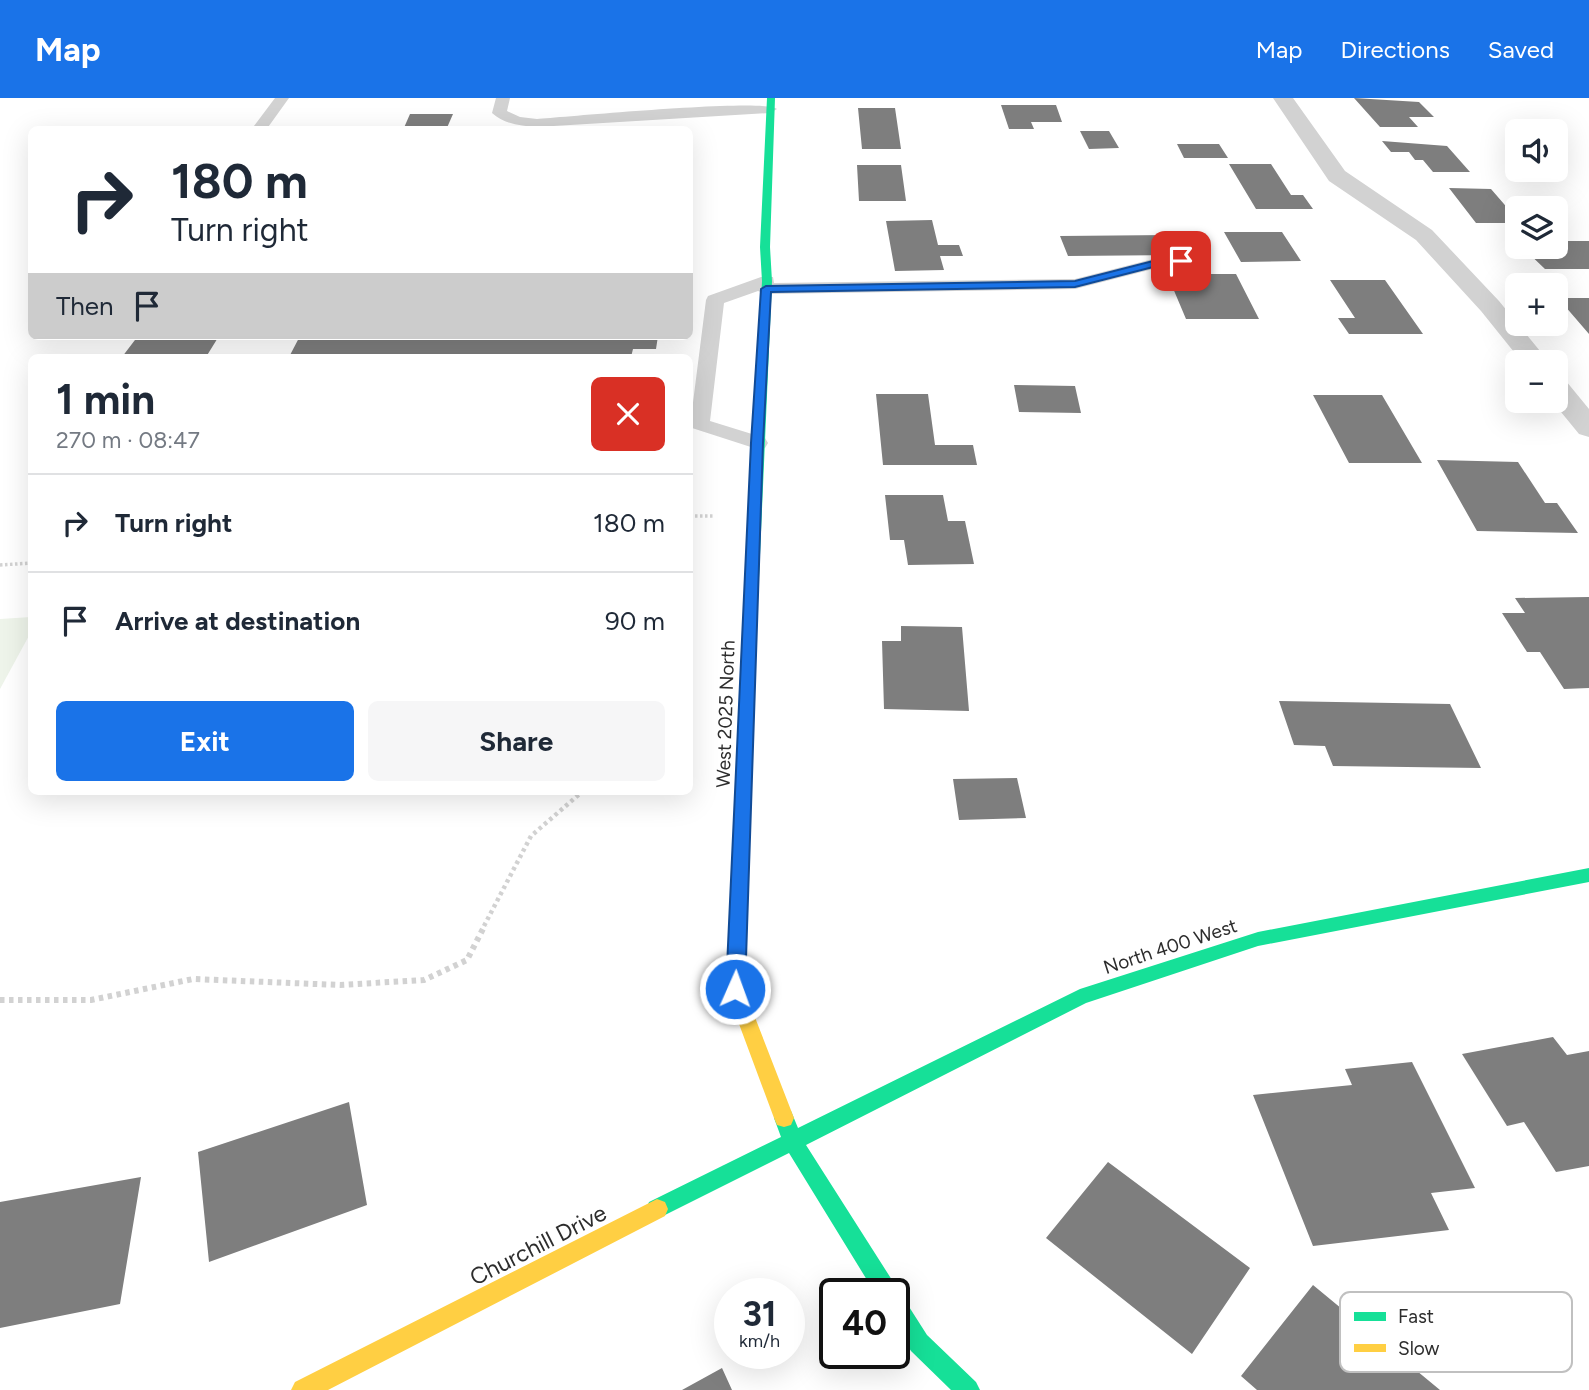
<!DOCTYPE html>
<meta charset="utf-8">
<style>
:root{--surface:#fff;--page:#f6f6f7;--text:#1f2937;--muted:#747a83;--line:#e0e1e3;--accent:#1a73e8}
body{margin:0;font-family:Figtree,sans-serif;background:var(--page);color:var(--text);height:100vh;display:flex;flex-direction:column;font-size:26px;white-space:nowrap}
*{box-sizing:border-box;margin:0}
p{font-size:23px;color:var(--muted)}
.icon{flex:none;width:38px;height:38px;fill:none;stroke:currentColor;stroke-width:2;stroke-linecap:round;stroke-linejoin:round}
.map{position:relative;flex:1;overflow:hidden}
.panel{position:absolute;left:28px;top:256px;width:665px;height:441px;display:flex;flex-direction:column;background:var(--surface);border-radius:10px;box-shadow:0 7px 28px #0002}
.panel>*{flex:none}
.guide{position:absolute;left:28px;top:28px;width:665px;height:214px;border-radius:10px;box-shadow:0 7px 28px #0002;background:#fff;color:var(--text);overflow:hidden}
.fabs{position:absolute;left:1505px;top:21px;display:grid;gap:14px}
.fabs a{display:grid;place-items:center;width:63px;height:63px;border-radius:10px;background:var(--surface);box-shadow:0 7px 28px #0002;font-size:35px}
.speed{position:absolute;left:714px;top:1180px;display:flex;gap:14px;font-size:35px;font-weight:700;text-align:center}
.speed>*{display:grid;place-content:center;width:91px;height:91px;border-radius:50%;background:var(--surface);box-shadow:0 7px 28px #0002;line-height:1}
.speed small{font-size:18px;font-weight:400}
.speed .limit{border:4px solid #111;border-radius:10px;background:#fff;color:#111}
.pin{position:absolute;display:grid;place-items:center;width:60px;height:60px;color:#fff;margin:-30px;border-radius:14px;box-shadow:0 4px 10px #0006}
.me{position:absolute;width:77px;margin:-38px;rotate:2deg;stroke-linejoin:round;filter:drop-shadow(0 0 5px #0008)}
.turn{display:flex;align-items:center;gap:24px;height:147px;padding:0 28px;font-size:32px}
.turn .icon{width:91px;height:91px;stroke-width:2.5}
.turn b{display:block;font-size:49px;line-height:60px}
.then{display:flex;align-items:center;height:66px;padding:0 28px;background:#0003;gap:14px;font-size:26px}
.round{display:grid;place-items:center;flex:none;width:74px;height:74px;border-radius:10px;background:var(--page)}
.overview{display:flex;align-items:center;justify-content:space-between;height:119px;padding:0 28px}
h1{font-size:42px;font-weight:700;line-height:52px}
.cta{display:flex;gap:14px;margin-top:auto;padding:14px 28px}
.cta a{flex:1;height:80px;border-radius:10px;background:var(--accent);color:#fff;font-size:28px;font-weight:700;line-height:80px;text-align:center}
.cta a+a{background:var(--page);color:var(--text)}
ul{padding:0;list-style:none}
li{display:flex;align-items:center;gap:21px;height:98px;padding:0 28px;border-top:2px solid var(--line)}
li div{flex:1}
li b{display:block;font-size:26px}
li em{font-style:normal}
header{display:flex;align-items:center;gap:42px;box-sizing:border-box;height:98px;padding:0 35px;background:var(--accent);color:#fff}
header strong{font-size:33px}
nav{display:flex;gap:38px;margin-inline-start:auto;font-size:24px}
.map>svg:first-child{display:block}
.green{fill:#eef4ea}
.building{fill:#7e7e7e}
.lines{fill:none;stroke-linecap:round;stroke-linejoin:round}
.path-far2{stroke:#d2d2d2;stroke-width:3.5;stroke-dasharray:2.5 2.5;stroke-linecap:butt}
.path-far1{stroke:#d2d2d2;stroke-width:4.5;stroke-dasharray:3.5 3.5;stroke-linecap:butt}
.path{stroke:#d2d2d2;stroke-width:6;stroke-dasharray:4.5 4.5;stroke-linecap:butt}
.lane{fill:#d2d2d2;fill-rule:evenodd}
.street{fill:#d2d2d2;fill-rule:evenodd}
.fast{fill:#16e098;fill-rule:evenodd}
.slow{fill:#ffcf43;fill-rule:evenodd}
.route{fill:#1a73e8;stroke:#114b97;stroke-width:2}
.labels{text-anchor:middle;stroke-width:7;stroke-linejoin:round;paint-order:stroke}
.street-label{font-size:19px;fill:#2d2d2d;stroke:#fff}
.near-street-label{font-size:23px;fill:#2d2d2d;stroke:#fff}
.key{fill:#fff;stroke:#c0c0c0;stroke-width:2}
.key-label{font-size:19px;fill:#2d2d2d}
</style>
<header>
<strong>Map</strong>
<nav><a>Map</a><a>Directions</a><a>Saved</a></nav>
</header>
<div class="map">
<svg width="1589" height="1292" viewBox="0 0 1589 1292">
<rect width="100%" height="100%" fill="#fff"/>
<path class="green" d="M31,519V534L0,591V521Z"/>
<path class="building" d="M1354,0L1419,4L1434,19H1409L1418,29H1380Z
M1001,7H1056L1062,24H1031L1034,31H1009Z
M858,10H895L901,51H862Z
M410,16H453L446,32H403Z
M1080,33H1109L1119,50L1089,51Z
M1382,43L1447,48L1470,74H1433L1423,62H1415L1409,54H1391Z
M1177,46H1219L1228,60H1184Z
M1229,66H1271L1291,97H1303L1313,111H1256Z
M857,67H901L906,103H859Z
M1449,90L1491,91L1517,121V125H1476Z
M932,122L938,147H959L963,158H940L944,172L895,173L886,123Z
M1224,134H1282L1301,163L1241,164Z
M1169,137L1179,157L1068,158L1060,138Z
M1556,143H1589V171H1545L1522,149H1556Z
M1167,176H1236L1259,221H1186Z
M1330,182H1385L1423,236H1349L1338,220H1355Z
M1558,200H1589V236Z
M138,238H219L206,259H122Z
M300,238H658L656,251H633L631,259H289Z
M1014,287L1075,288L1081,315L1019,314Z
M876,296H928L935,347H973L977,367H883Z
M1313,297H1382L1422,365H1349Z
M1437,362L1518,364L1545,405H1557L1578,435L1477,433Z
M885,397H943L948,423H965L974,466L908,467L904,442H890Z
M1589,499V590L1564,591L1540,554H1527L1502,515H1525L1515,500Z
M901,528L962,529L969,613L884,611L882,543H901Z
M1279,603L1450,606L1481,670L1333,668L1325,648L1294,647Z
M1017,680L1026,720L959,722L953,681Z
M1553,939L1567,957L1589,953V1068L1556,1074L1524,1024L1507,1028L1462,956Z
M1412,964L1475,1090L1431,1095L1449,1132L1313,1148L1253,997L1352,987L1345,971Z
M349,1004L367,1107L209,1164L198,1054Z
M1108,1064L1250,1170L1192,1256L1046,1140Z
M141,1079L120,1206L0,1230V1104Z
M1313,1187L1440,1292H1257L1241,1278Z
M722,1270L732,1292H682Z"/>
<g class="lines">
<path class="path-far2" d="M690,418H714
M0,467L32,465"/>
<path class="path-far1" d="M484,828L531,738L583,693"/>
<path class="path" d="M0,902H91L193,881L340,887L424,882L467,862L485,827"/>
<path class="lane" d="M275,0H289L266,32H251Z
M496,0H510L507,13L520,19L537,21C568,19 765,0 777,11L770,15L537,29C521,28 504,26 492,15Z
M1181,158L1187,159L1190,163L1187,167L1157,170L1075,191L766,196L758,193L724,205L710,323L765,340L768,345L765,350L757,351L692,330L690,328L706,202L708,198L761,179H773L774,185L1075,181L1157,160Z"/>
<path class="street" d="M1273,0H1293L1345,73L1432,132L1499,203L1549,264H1522L1481,213L1416,142L1329,83Z
M1556,281L1566,283L1589,311V339L1579,336L1552,303H1556Z"/>
<path class="fast" d="M767,0H775L770,149L772,183L755,571L748,576L741,571L762,183L760,149Z
M1589,770V784L1258,848L1086,905L806,1047L927,1237L976,1284L980,1292H951L911,1253L894,1226V1195H875L789,1055L657,1121L649,1118L646,1111L649,1104L781,1039L774,1020L777,1013L784,1011L791,1013L798,1030L1080,891L1258,834Z"/>
<path class="slow" d="M748,566L755,571L744,891L794,1020L791,1027L784,1029L777,1027L774,1020L726,891L741,571Z
M657,1101L665,1104L668,1111L665,1118L328,1292H291L295,1284Z"/>
</g>
<path class="route" d="M1181,160L1186,163L1184,165L1157,168L1075,189L771,194L763,345L745,891L742,897L735,899L728,897L726,891L751,345L761,191L766,188L1075,183L1157,162Z"/>
<g class="labels">
<g class="street-label">
<text transform="translate(725 616) rotate(-88)" y="7">West 2025 North</text>
<text transform="translate(1170 848) rotate(-18)" y="7">North 400 West</text>
</g>
<g class="near-street-label">
<text transform="translate(538 1147) rotate(-27)" y="8">Churchill Drive</text>
</g>
</g>
<rect x="1340" y="1194" width="232" height="80" rx="10" class="key"/>
<rect x="1354" y="1214" width="32" height="9" fill="#16e098"/>
<rect x="1354" y="1246" width="32" height="8" fill="#ffcf43"/>
<g class="key-label">
<text x="1398" y="1225">Fast</text>
<text x="1398" y="1257">Slow</text>
</g>
</svg>
<div class="fabs">
<a><svg class="icon" aria-label="sound" viewBox="0 0 24 24"><path d="M4 9h4l5-4v14l-5-4H4zM17 9q2 3 0 6"/></svg></a>
<a><svg class="icon" aria-label="layers" viewBox="0 0 24 24"><path d="M12 4l9 5-9 5-9-5zM3 14l9 5 9-5"/></svg></a>
<a>+</a>
<a>−</a>
</div>
<div class="speed"><div>31<small>km/h</small></div><div class="limit">40</div></div>
<div class="pin" style="left:1181px;top:163px;background:#d93025"><svg class="icon" aria-label="arrive" viewBox="0 0 24 24"><path d="M6 21V4h12l-3 4 3 4H6"/></svg></div>
<svg class="me" style="left:735px;top:891px" viewBox="-20 -20 40 40"><circle r="17" fill="#1a73e8" stroke="#fff" stroke-width="3"/><path d="M0-11L8 9 0 5-8 9z" fill="#fff"/></svg>
<div class="guide">
<div class="turn"><svg class="icon" aria-label="right" viewBox="0 0 24 24"><path d="M7 20v-9h11M14 6l5 5-5 5"/></svg><div><b>180 m</b>Turn right</div></div>
<div class="then">Then<svg class="icon" aria-label="arrive" viewBox="0 0 24 24"><path d="M6 21V4h12l-3 4 3 4H6"/></svg></div>
</div>
<section class="panel">
<div class="overview"><div><h1>1 min</h1><p>270 m · 08:47</p></div><a class="round" style="background:#d93025;color:#fff"><svg class="icon" aria-label="close" viewBox="0 0 24 24"><path d="M6 6l12 12M18 6L6 18"/></svg></a></div>
<ul>
<li><svg class="icon" aria-label="right" viewBox="0 0 24 24"><path d="M7 20v-9h11M14 6l5 5-5 5"/></svg><div><b>Turn right</b></div><em>180 m</em></li>
<li><svg class="icon" aria-label="arrive" viewBox="0 0 24 24"><path d="M6 21V4h12l-3 4 3 4H6"/></svg><div><b>Arrive at destination</b></div><em>90 m</em></li>
</ul>
<div class="cta"><a>Exit</a><a>Share</a></div>
</section>
</div>
